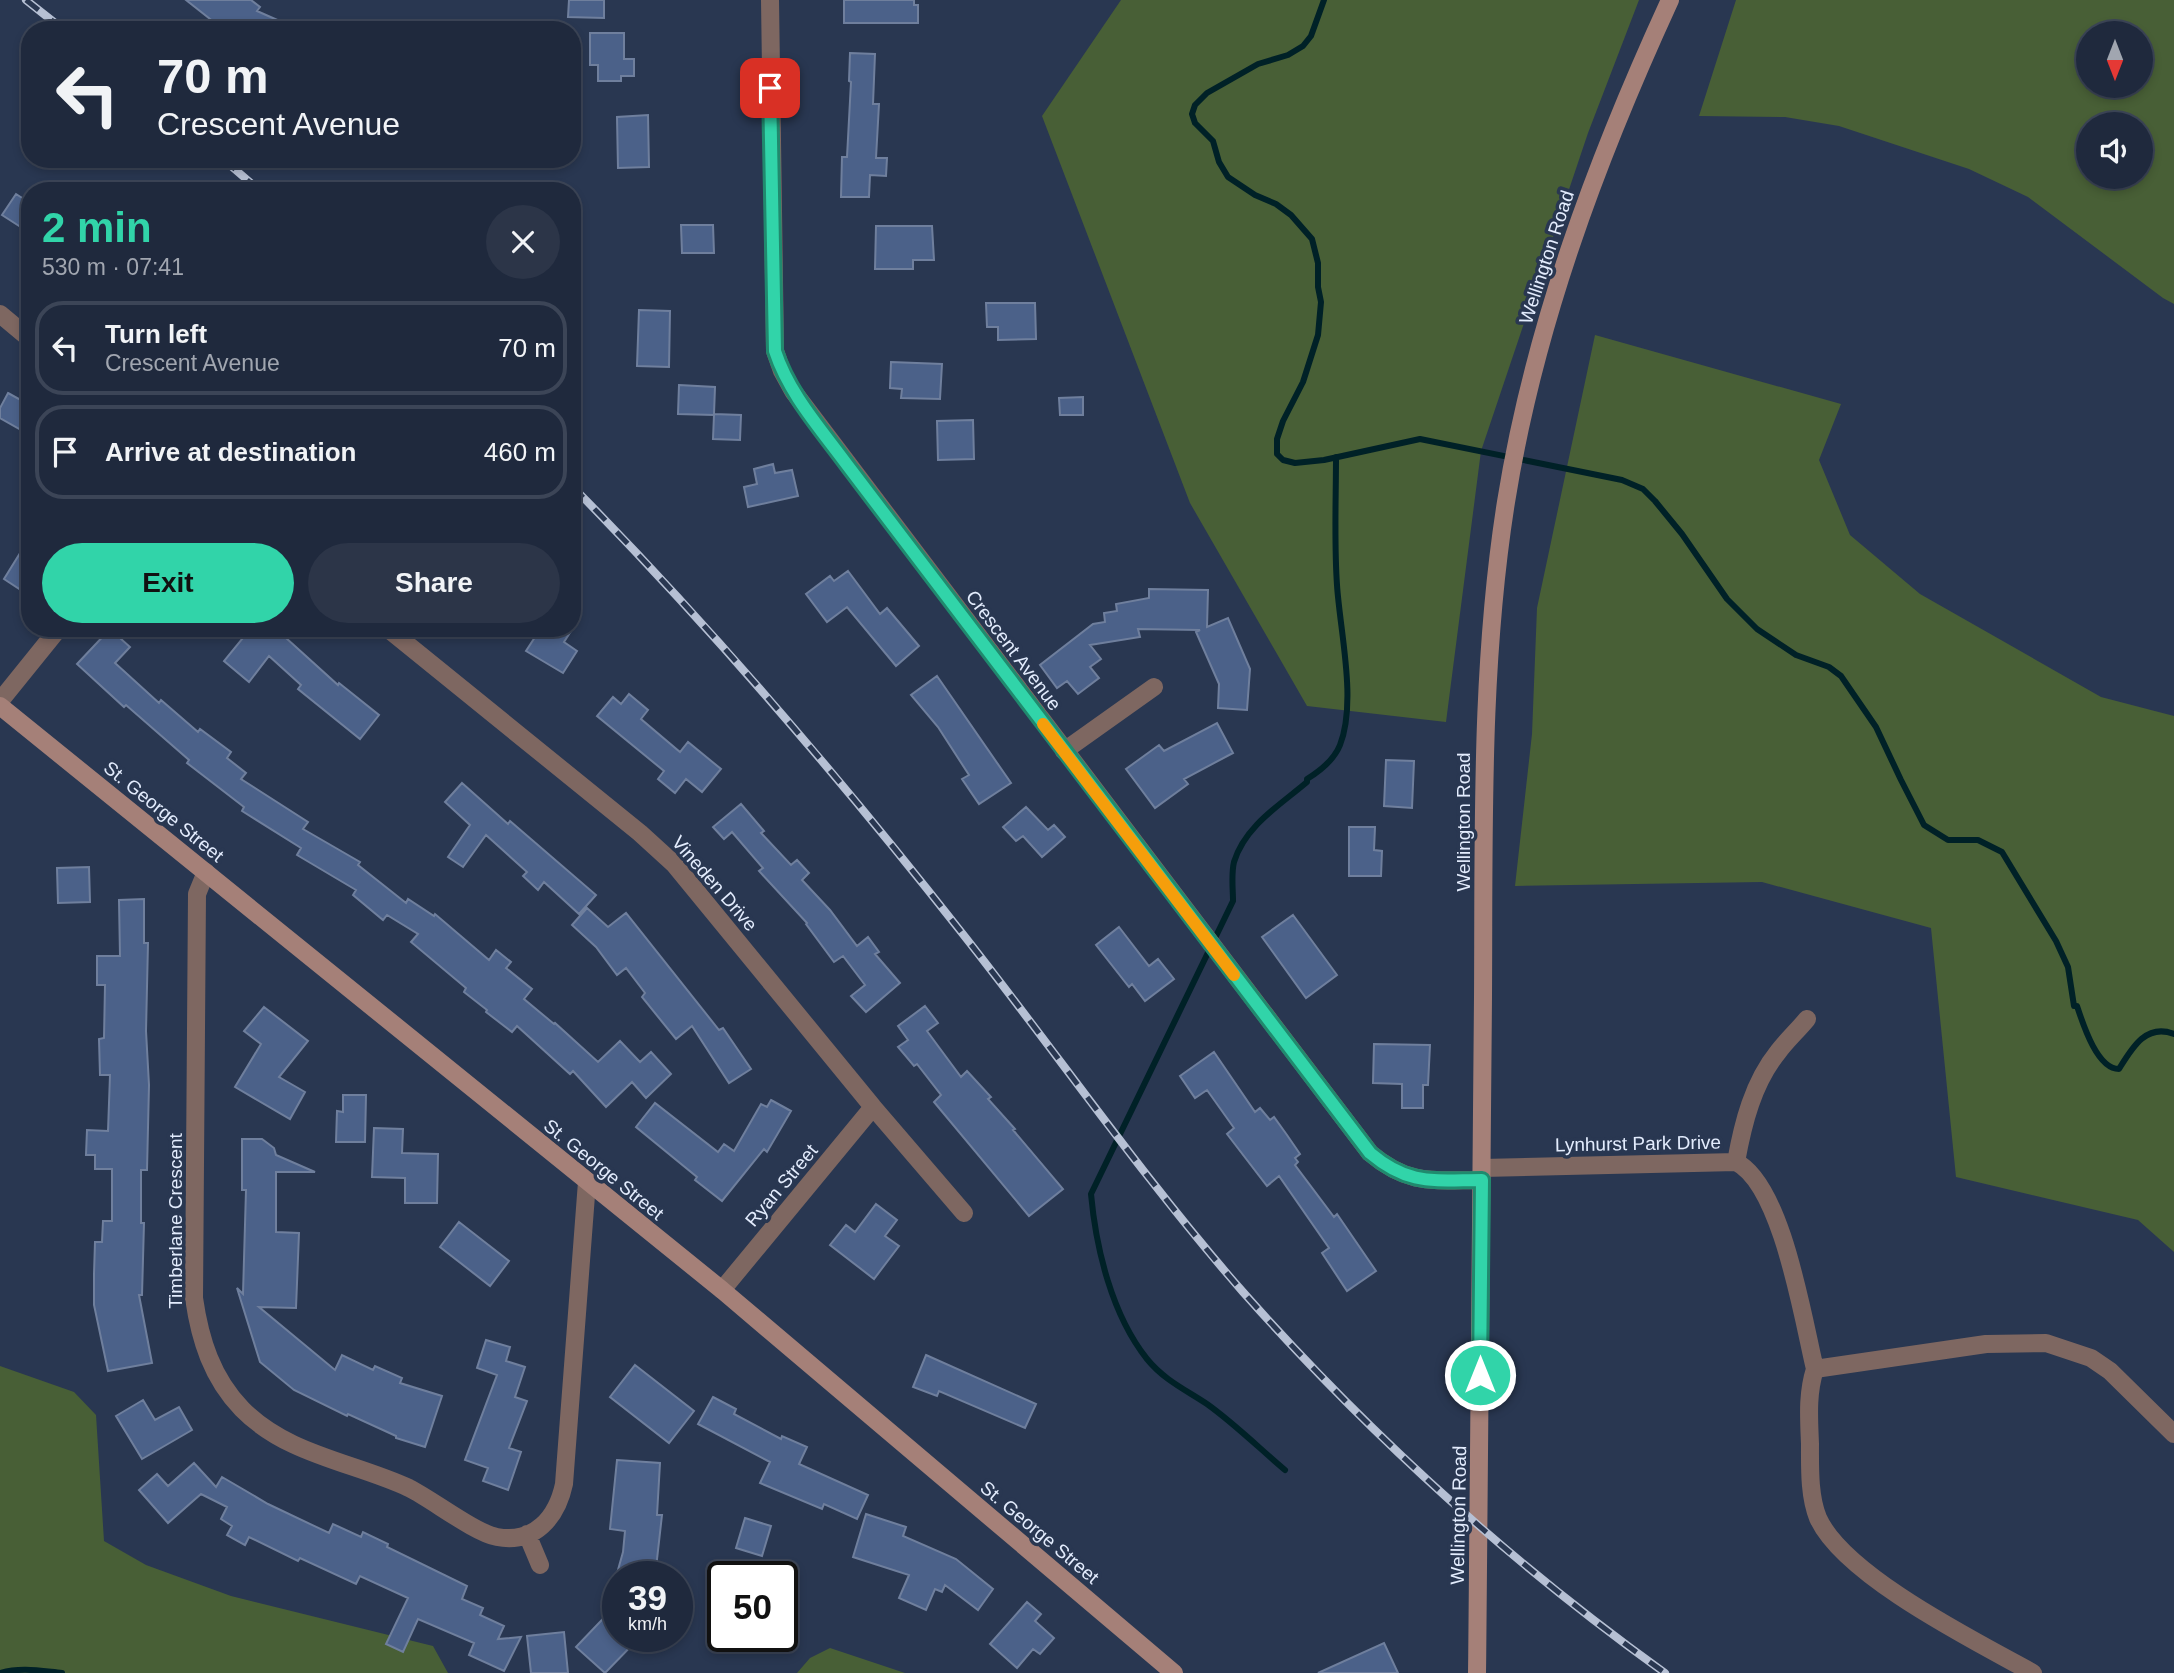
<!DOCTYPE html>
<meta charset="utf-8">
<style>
:root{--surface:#1f293d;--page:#2c3548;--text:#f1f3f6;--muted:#a1a6b0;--line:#3c4557;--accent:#31d4a9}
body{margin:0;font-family:Arial,sans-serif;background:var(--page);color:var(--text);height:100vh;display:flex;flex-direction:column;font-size:26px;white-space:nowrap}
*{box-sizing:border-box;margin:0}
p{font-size:23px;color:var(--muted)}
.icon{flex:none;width:38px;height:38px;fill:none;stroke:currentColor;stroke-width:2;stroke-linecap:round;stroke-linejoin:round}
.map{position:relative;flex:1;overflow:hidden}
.panel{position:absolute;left:21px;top:182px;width:560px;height:455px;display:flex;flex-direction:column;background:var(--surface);border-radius:28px;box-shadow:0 4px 10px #0003,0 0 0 2px var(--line)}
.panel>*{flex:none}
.guide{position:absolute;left:21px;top:21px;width:560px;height:147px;border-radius:28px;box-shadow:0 4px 10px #0003,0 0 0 2px var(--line);background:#1f293d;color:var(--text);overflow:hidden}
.needle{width:46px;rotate:180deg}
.buttons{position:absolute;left:2076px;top:21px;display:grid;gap:14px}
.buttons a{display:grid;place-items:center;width:77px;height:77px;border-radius:50%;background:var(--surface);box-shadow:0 4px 10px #0003,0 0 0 2px var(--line);font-size:35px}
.speed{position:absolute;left:602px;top:1561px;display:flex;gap:14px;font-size:35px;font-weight:700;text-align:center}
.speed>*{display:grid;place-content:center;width:91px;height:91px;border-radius:50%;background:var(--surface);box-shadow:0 4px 10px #0003,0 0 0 2px var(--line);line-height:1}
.speed small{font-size:18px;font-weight:400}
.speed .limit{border:4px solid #111;border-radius:10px;background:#fff;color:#111}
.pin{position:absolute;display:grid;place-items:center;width:60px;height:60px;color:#fff;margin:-30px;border-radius:14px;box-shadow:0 4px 10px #0006}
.me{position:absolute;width:77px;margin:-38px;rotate:0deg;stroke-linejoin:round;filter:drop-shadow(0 0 5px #0008)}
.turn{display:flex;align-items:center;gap:24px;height:147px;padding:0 21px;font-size:32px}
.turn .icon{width:91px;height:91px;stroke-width:2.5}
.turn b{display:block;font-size:49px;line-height:60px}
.round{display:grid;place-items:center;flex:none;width:74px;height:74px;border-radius:37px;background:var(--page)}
.overview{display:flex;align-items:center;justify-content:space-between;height:119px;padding:0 21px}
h1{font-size:42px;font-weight:600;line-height:52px;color:var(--accent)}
.action{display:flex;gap:14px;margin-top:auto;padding:14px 21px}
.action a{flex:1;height:80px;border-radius:42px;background:var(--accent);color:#111;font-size:28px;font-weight:600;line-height:80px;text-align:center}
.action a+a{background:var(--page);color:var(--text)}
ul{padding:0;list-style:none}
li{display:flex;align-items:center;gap:21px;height:94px;margin:0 14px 10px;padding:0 7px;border:4px solid var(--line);border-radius:28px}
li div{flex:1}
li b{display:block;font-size:26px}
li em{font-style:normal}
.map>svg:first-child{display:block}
.green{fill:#485f36;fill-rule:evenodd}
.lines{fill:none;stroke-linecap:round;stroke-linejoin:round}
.stream{stroke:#002127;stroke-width:6}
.building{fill:#4b6189;stroke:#6f7f9d;stroke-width:2}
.street{stroke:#7e6761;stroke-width:18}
.secondary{stroke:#a58078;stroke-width:18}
.rail-casing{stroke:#b6c0d4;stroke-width:8}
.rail{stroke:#293751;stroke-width:5;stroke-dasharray:16;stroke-linecap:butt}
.route-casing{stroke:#208a6e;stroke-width:18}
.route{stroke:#31d4a9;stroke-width:12}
.slow{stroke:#f59e0b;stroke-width:12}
.labels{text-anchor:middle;stroke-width:7;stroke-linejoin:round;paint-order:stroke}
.street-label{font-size:19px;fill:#e3ecfd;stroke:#293751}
</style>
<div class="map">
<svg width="2174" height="1673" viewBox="0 0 2174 1673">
<rect width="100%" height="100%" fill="#293751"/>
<path class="green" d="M1121,0H1639L1588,133L1481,451L1446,722L1307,706L1190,503L1042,116Z
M1736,0H2174V304L2163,298L2028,197L1969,169L1839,126L1785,117L1699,116ZM2088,33H2140V86H2088ZM2088,124H2140V177H2088Z
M1595,335L1841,404L1819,460L1850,535L1920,594L2101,697L2174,716V1252L2138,1220L1956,1177L1931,928L1762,882L1515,886L1532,734L1537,608Z
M0,1366L74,1392L96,1415L104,1541L146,1565L231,1596L433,1646L448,1673H0Z
M830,1648L905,1673H797L810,1658Z"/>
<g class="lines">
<path class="stream" d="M1324,0L1311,36L1303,46L1288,55L1258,64L1207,93L1195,105L1192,114L1195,123L1213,141L1219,162L1228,177L1255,195L1276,204L1291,215L1312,239L1318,263V287L1321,302L1318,335L1303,382L1283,421L1277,439V454L1283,460L1295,463L1324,460L1420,439L1622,480L1643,489L1655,501L1682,534L1727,599L1757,629L1796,655L1829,667L1841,676L1876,727L1901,780L1924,825L1948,840H1978L2002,852L2056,941L2068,967L2074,1006H2077C2083,1024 2097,1069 2119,1069C2132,1048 2146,1023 2174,1034
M1285,1470C1260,1449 1235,1424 1207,1404C1186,1390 1164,1380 1147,1359C1112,1315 1096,1249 1091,1194L1233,901C1233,889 1231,874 1234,862C1245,826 1280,805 1307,782V779C1320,771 1334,760 1340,745C1357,701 1340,632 1337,585C1334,543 1336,499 1336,457
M0,1673C21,1667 41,1671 62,1673"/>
</g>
<path class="building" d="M186,0H251L260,7L257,11L300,30H224Z
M569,0H604V18L568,17Z
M844,0H914V5H918V23H844Z
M590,33H624V59H634V76H621V81H598V65H590Z
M850,53L875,54L873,104H879L876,158H887L886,176L870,175L869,197H841L842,157H847L851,82L849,81Z
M648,115L649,167L618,168L617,117Z
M16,194L30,203V233L2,215Z
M681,225H713L714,253H682Z
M876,226H932L934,260H913V269H875Z
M986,303H1035L1036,339L998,340V327H987Z
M639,310L670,311L669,367L637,366Z
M891,362L942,364L940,399L901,398L902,389L890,388Z
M679,385L715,387L714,414L741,415L740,440L713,439L714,415L678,414Z
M8,393L30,405V435L0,418V408Z
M1083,397V415H1060L1059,398Z
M973,420L974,459L938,460L937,421Z
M773,464L775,473L792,470L798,496L748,507L744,487L757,484L754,469Z
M30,537V583L24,592L4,579Z
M848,571L880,614L887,608L919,646L896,666L847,607L827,622L806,594L830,576L834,581Z
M1149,589L1208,590L1207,627L1228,618L1250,669L1247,710L1218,708L1219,684L1196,632L1200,630L1138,629L1140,637L1090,645L1101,659L1090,667L1099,678L1078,694L1067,681L1057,688L1040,665L1093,624L1105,622L1104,613L1117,611L1116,604L1149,598Z
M251,628H275L338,685L339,683L379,715L360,739L298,689L301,685L269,656L249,682L224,661Z
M541,628H573L564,642L577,651L563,673L526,651Z
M110,629L130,647L115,663L159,703L161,700L198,732L200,729L231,752L227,758L246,773L241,779L308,822L303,829L360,862L358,865L406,903L408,899L434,916L435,914L489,960L496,950L511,962L506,968L532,989L524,999L554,1024L555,1023L598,1062L620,1041L640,1062L651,1052L671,1074L646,1098L632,1082L606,1107L573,1071L570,1074L517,1026L512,1032L486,1012L487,1010L464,992L466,988L411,942L418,934L387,915L383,920L353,895L356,890L297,855L301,848L242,811L244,807L187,763L189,760L126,705L124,707L77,664Z
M937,676L1011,783L979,804L962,779L969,775L938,727L911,695Z
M629,694L648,710L641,719L680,752L688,742L721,769L702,792L686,779L675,793L658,779L664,771L597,716L613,697L621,704Z
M1217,723L1233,753L1184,779L1188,784L1155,808L1126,769L1159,745L1164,751Z
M1386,760L1414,761L1412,808L1384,806Z
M462,783L508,824L510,821L596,895L579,914L544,882L538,890L523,876L527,872L486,835L463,867L448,857L470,825L445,802Z
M741,804L764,831L761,833L791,865L797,860L809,873L802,880L830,910L857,946L868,937L879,952L875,954L900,983L866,1012L851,996L865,985L843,956L834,962L806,924L807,923L759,871L763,868L732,832L724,839L713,827Z
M1026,807L1048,830L1054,825L1065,837L1042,857L1023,836L1016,841L1003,827Z
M1349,827H1375L1374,850L1382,851L1381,876H1349Z
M89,867L90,902L58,903L57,868Z
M144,899V943H148L146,1031L149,1085L147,1170H141V1223H144L142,1295H139L152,1363L108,1371L94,1305V1274L95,1242H102L103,1221H112V1169H95V1155H86L87,1130L108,1131L110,1075H100L99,1039L104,1038L105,985H97V956H120L119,900Z
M587,908L608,927L626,913L719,1030L723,1028L751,1069L729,1083L692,1026L676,1039L642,997L645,993L626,968L617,975L596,947L572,925Z
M1293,915L1337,975L1306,998L1262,937Z
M1119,927L1149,966L1158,959L1174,979L1145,1001L1132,984L1129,987L1096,945Z
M925,1006L938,1023L927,1031L961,1077L967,1071L991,1097L988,1099L1015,1129L1013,1130L1063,1189L1029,1216L934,1102L941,1095L917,1064L914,1066L898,1047L908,1040L898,1026Z
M264,1007L308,1041L279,1077L305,1092L290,1119L235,1087L261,1044L244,1031Z
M1374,1044L1430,1045L1428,1085H1423V1108H1402V1084L1373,1083Z
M1214,1052L1255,1112L1260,1108L1270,1120L1274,1117L1287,1135L1300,1154L1295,1158L1298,1162L1295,1165L1334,1217L1337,1214L1376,1271L1347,1291L1322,1253L1329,1248L1279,1176L1267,1186L1227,1134L1234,1128L1207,1090L1195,1098L1180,1076Z
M343,1095H366L365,1142H336L337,1111L343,1112Z
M771,1100L791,1111L767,1152L764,1149L722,1201L695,1180L697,1177L636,1127L655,1103L718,1152L724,1144L734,1151L761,1104L767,1107Z
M374,1128L403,1129L402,1153L438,1154L437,1203H405V1178L372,1177Z
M242,1139H262L274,1148L276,1155L315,1172H276V1232L299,1233L296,1308L259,1307L335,1370L342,1355L373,1370L375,1366L402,1378L400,1383L442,1396L425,1447L396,1438V1436L348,1414L347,1416L294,1390L260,1362L237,1288L243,1294L246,1190H242Z
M876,1204L897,1220L885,1236L899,1246L874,1279L830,1245L846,1225L855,1232Z
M459,1222L509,1261L490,1286L440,1247Z
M486,1340L510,1347L506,1361L525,1367L515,1397L527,1401L509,1448L521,1452L508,1490L483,1481L488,1468L465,1460L497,1375L477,1368Z
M926,1355L1036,1404L1025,1428L939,1391L937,1396L913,1387Z
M635,1365L694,1411L669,1443L610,1397Z
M713,1397L736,1409L734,1414L781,1439L782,1436L807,1447L799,1464L868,1495L857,1519L824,1504L822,1509L760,1483L770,1462L698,1424Z
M143,1400L155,1420L179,1407L192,1430L142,1459L116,1416Z
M617,1460L660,1463L657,1515H662L655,1577H616L623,1552L625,1531L610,1529Z
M194,1463L216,1487L222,1477L268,1504L329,1533L333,1524L361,1537L363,1532L388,1544L387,1547L467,1586L462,1599L483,1608L480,1615L504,1626L498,1639L521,1637L504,1671L469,1655L474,1643L418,1619L403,1652L386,1644L408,1598L360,1576L356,1584L300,1558L298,1561L249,1537L245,1545L227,1535L232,1526L221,1519L227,1507L201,1494L168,1523L139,1490L157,1474L168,1486Z
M866,1514L906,1527L903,1536L956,1559L993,1589L978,1610L945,1585L942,1592L935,1589L926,1610L899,1598L909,1575L853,1557Z
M745,1518L771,1526L762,1556L736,1548Z
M1027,1602L1041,1614L1035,1621L1054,1638L1040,1654L1033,1649L1017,1668L990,1644Z
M618,1603V1636H641L605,1673L576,1647Z
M564,1632L568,1673H531L527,1636Z
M1384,1643L1398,1673H1318Z"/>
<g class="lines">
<path class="street" d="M770,0L775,351L782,371L793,391L1370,1153C1409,1186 1434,1180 1482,1180
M0,314L30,339
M387,628L640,833L674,864L873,1107L964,1213
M0,701L59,628
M1064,751L1154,687
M206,872L197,894L194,1298C200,1340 212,1378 242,1409C287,1455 353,1462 409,1488C433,1500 475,1533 497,1537C535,1544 557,1517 564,1484L587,1182
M1736,1162C1743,1123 1753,1083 1778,1052C1787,1040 1798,1030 1807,1019
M1482,1168L1736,1162C1782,1185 1803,1319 1815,1369
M722,1290L873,1107
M527,1534L540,1565
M2033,1673C1977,1642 1844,1576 1818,1518C1809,1496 1810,1467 1810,1444C1809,1418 1807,1394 1815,1369L1986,1344L2046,1343L2091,1358L2110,1371L2174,1434"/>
<path class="secondary" d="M0,706L722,1290L1174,1673
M1477,1673C1480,1448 1481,1223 1483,997C1484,832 1480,666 1506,502C1534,327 1596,161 1670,0"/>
<defs>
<path id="rail" d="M26,0L64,30
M223,159L260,191
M572,486C711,627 840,778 962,933C1056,1052 1143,1178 1243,1292C1369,1434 1510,1562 1665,1673"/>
</defs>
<use href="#rail" class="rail-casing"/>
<use href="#rail" class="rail"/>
</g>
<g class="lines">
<defs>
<path id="route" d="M770,88L775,351C789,394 821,429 848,466L1370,1153C1409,1186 1434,1180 1482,1180L1480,1375"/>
</defs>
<use href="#route" class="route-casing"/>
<use href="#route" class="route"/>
<path class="slow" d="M1043,724L1234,975"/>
</g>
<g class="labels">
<g class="street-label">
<text transform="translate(1546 257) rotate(-72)" y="7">Wellington Road</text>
<text transform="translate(1014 650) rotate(53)" y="7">Crescent Avenue</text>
<text transform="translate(164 811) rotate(39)" y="7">St. George Street</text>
<text transform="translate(1463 822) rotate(-90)" y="7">Wellington Road</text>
<text transform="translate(715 883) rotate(49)" y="7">Vineden Drive</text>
<text transform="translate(1638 1143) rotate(-1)" y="7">Lynhurst Park Drive</text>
<text transform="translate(604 1169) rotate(39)" y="7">St. George Street</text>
<text transform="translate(781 1185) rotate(-50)" y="7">Ryan Street</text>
<text transform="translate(175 1221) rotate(-90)" y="7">Timberlane Crescent</text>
<text transform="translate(1458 1515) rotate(-89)" y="7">Wellington Road</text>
<text transform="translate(1040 1532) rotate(40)" y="7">St. George Street</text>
</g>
</g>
</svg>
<div class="buttons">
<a><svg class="needle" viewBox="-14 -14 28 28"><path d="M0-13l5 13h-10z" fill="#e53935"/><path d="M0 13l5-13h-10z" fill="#a1a6b0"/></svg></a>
<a><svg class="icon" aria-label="sound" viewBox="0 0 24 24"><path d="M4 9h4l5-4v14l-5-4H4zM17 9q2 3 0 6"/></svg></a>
</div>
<div class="speed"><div>39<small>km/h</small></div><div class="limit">50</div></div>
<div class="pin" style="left:770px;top:88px;background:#d93025"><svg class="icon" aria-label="arrive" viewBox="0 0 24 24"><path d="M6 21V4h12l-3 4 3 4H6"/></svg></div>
<svg class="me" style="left:1480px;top:1375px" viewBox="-20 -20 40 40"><circle r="17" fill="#31d4a9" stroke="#fff" stroke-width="3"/><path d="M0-11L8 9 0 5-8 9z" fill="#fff"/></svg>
<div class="guide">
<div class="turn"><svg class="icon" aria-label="left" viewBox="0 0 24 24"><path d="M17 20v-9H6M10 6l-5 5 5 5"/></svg><div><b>70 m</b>Crescent Avenue</div></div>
</div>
<section class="panel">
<div class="overview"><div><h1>2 min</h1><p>530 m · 07:41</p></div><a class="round"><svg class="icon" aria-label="close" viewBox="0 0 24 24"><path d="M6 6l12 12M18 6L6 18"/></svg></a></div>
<ul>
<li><svg class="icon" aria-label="left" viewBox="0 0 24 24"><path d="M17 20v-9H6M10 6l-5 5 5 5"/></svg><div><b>Turn left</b><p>Crescent Avenue</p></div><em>70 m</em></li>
<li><svg class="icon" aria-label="arrive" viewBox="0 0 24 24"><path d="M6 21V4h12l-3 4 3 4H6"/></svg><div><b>Arrive at destination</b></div><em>460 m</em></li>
</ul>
<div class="action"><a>Exit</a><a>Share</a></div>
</section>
</div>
